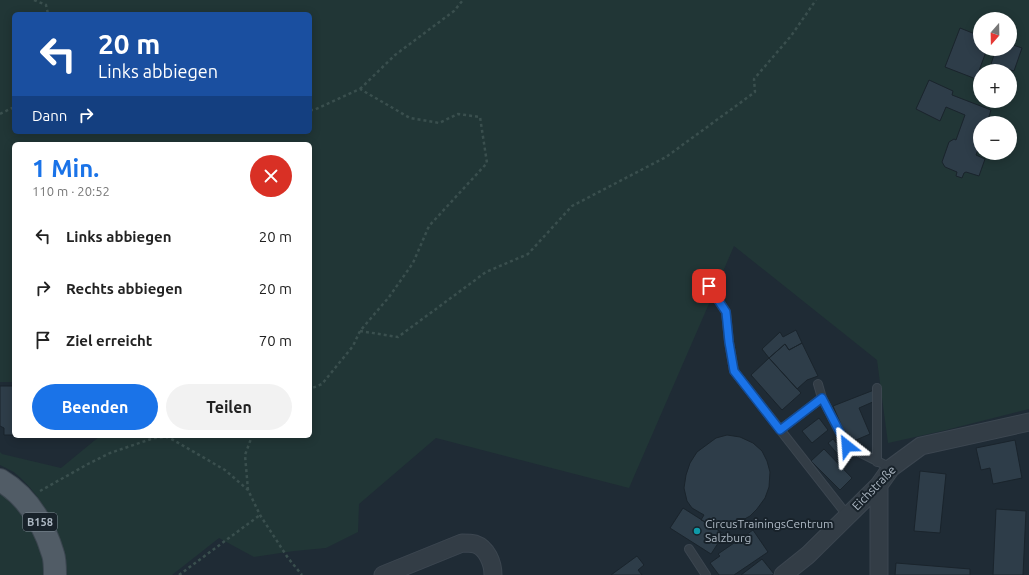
<!DOCTYPE html>
<html lang="de">
<meta charset="utf-8">
<style>
:root{--surface:#fff;--page:#f2f2f2;--text:#222;--muted:#767676;--accent:#1a73e8}
body{margin:0;font-family:Ubuntu,sans-serif;background:var(--page);color:var(--text);height:100vh;display:flex;flex-direction:column;font-size:15px;white-space:nowrap}
*{box-sizing:border-box;margin:0}
p{font-size:13px;color:var(--muted)}
.icon{flex:none;width:22px;height:22px;fill:none;stroke:currentColor;stroke-width:2;stroke-linecap:round;stroke-linejoin:round}
.map{position:relative;flex:1;overflow:hidden}
.details{position:absolute;left:12px;top:142px;width:300px;height:296px;display:flex;flex-direction:column;background:var(--surface);border-radius:6px;box-shadow:0 2px 10px #0003}
.details>*{flex:none}
.top-card{position:absolute;left:12px;top:12px;width:300px;height:122px;border-radius:6px;box-shadow:0 2px 10px #0003;background:#1a4fa0;color:#fff;overflow:hidden}
.needle{width:26px;rotate:200deg}
.controls{position:absolute;left:973px;top:12px;display:grid;gap:8px}
.controls a{display:grid;place-items:center;width:44px;height:44px;border-radius:50%;background:var(--surface);box-shadow:0 2px 10px #0003;font-size:20px}
.pin{position:absolute;display:grid;place-items:center;width:34px;height:34px;color:#fff;margin:-17px;border-radius:8px;box-shadow:0 2px 6px #0006}
.me{position:absolute;width:44px;margin:-22px;rotate:332deg;stroke-linejoin:round;filter:drop-shadow(0 0 3px #0008)}
.turn{display:flex;align-items:center;gap:14px;height:84px;padding:0 20px;font-size:18px}
.turn .icon{width:52px;height:52px;stroke-width:2.5}
.turn b{display:block;font-size:28px;line-height:34px}
.then{display:flex;align-items:center;height:38px;padding:0 20px;background:#0003;gap:8px;font-size:15px}
.round{display:grid;place-items:center;flex:none;width:42px;height:42px;border-radius:21px;background:var(--page)}
.summary{display:flex;align-items:center;justify-content:space-between;height:68px;padding:0 20px}
h1{font-size:24px;font-weight:700;line-height:30px;color:var(--accent)}
.action{display:flex;gap:8px;margin-top:auto;padding:8px 20px}
.action a{flex:1;height:46px;border-radius:24px;background:var(--accent);color:#fff;font-size:16px;font-weight:700;line-height:46px;text-align:center}
.action a+a{background:var(--page);color:var(--text)}
ul{padding:0;list-style:none}
li{display:flex;align-items:center;gap:12px;height:52px;padding:0 20px}
li div{flex:1}
li b{display:block;font-size:15px}
li em{font-style:normal}
.map>svg:first-child{display:block}
.green{fill:#213636;fill-rule:evenodd}
.building{fill:#2e3d49;stroke:#1a242c}
.lines{fill:none;stroke-linecap:round;stroke-linejoin:round}
.lane-casing{stroke:#3c4650;stroke-width:10}
.street-casing{stroke:#3c4650;stroke-width:19}
.primary-casing{stroke:#3c4650;stroke-width:24}
.path{stroke:#3a4f4e;stroke-width:2.5;stroke-dasharray:3 3;stroke-linecap:butt}
.lane{stroke:#333d46;stroke-width:8}
.street{stroke:#333d46;stroke-width:17}
.primary{stroke:#515c66;stroke-width:22}
.route-casing{stroke:#114b97;stroke-width:10}
.route{stroke:#1a73e8;stroke-width:7}
.culture-dot{fill:#0f9aa8;stroke:#18222a;stroke-width:1.5}
.labels{text-anchor:middle;stroke-width:4;stroke-linejoin:round;paint-order:stroke}
.shield{fill:#18222a;stroke:#808b95;stroke-width:1}
.shield-label{font-size:11px;font-weight:bold;fill:#adb8c3}
.street-label{font-size:12px;fill:#adb8c3;stroke:#18222a}
.poi-label{font-size:12px;fill:#adb8c3;stroke:#18222a;text-anchor:start}
</style>
<div class="map">
<svg width="1029" height="575" viewBox="0 0 1029 575">
<rect width="100%" height="100%" fill="#1f2b35"/>
<path class="green" d="M0,0H1029V409L942,431L888,443L877,360L734,246L629,488L436,438L359,504L358,532L326,548L294,551L254,557L219,538L172,575H67C63,538 45,498 16,474C12,470 5,468 0,465V452L2,454L61,468L100,436H310V144H14V382H0ZM14,14H310V132H14ZM980,19H1010V49H980ZM980,71H1010V101H980ZM980,123H1010V153H980Z
M0,493C23,506 38,534 44,559C46,564 45,570 45,575H0Z"/>
<path class="building" d="M960,28L980,36V49H987L976,79L945,67Z
M1010,44L1022,48L1014,71L991,64L996,49H1010Z
M929,80L953,91L952,95L991,110L987,123H980V144L976,155L985,159L979,176L966,172L964,173L962,178L956,176L957,172L945,167L942,162L949,142L954,139L956,140L965,115L946,107L940,121L916,109Z
M796,330L802,343L789,350L785,344L769,358L762,349L780,332L783,337Z
M802,343L818,376L807,380L797,389L769,358L785,344L789,350Z
M769,358L801,393L782,410L751,375Z
M0,386H14V435H4V428L0,426Z
M874,390L875,401L859,408L870,434L849,443L833,406Z
M819,418L828,430L812,443L802,431Z
M727,435L740,437L753,443L762,451L767,461L770,472L769,487L765,498L757,509L750,516L732,526L720,525L709,518L707,523L701,520L704,515L692,508L687,501L684,488L686,475L690,463L697,452L716,438Z
M833,439L850,460L846,464L828,443Z
M1015,440L1022,478L993,484L990,468L981,470L976,448Z
M824,449L852,478L840,490L811,461Z
M920,471L946,474L940,533L914,531Z
M683,508L724,534L711,554L670,528Z
M996,509L1026,511L1023,575H993Z
M753,530L768,552L734,575H719L710,563L720,556L718,554Z
M637,556L644,565L638,570L642,575H611Z
M762,559L774,574L772,575H741Z
M896,563L970,569V575H895Z"/>
<g class="lines">
<defs>
<path id="lane" d="M709,286L726,312L729,342L734,371L847,515
M818,384L822,398L847,446L891,468
M877,388V462
M780,430L822,398
M689,549L706,575"/>
<path id="street" d="M383,575L462,543C466,543 471,543 475,544C487,548 493,563 493,575
M783,575L808,555L879,485L891,468L921,446L1029,422
M879,575V485"/>
<path id="primary" d="M0,480C27,496 44,524 53,554C55,560 55,568 55,575"/>
</defs>
<use href="#lane" class="lane-casing"/>
<use href="#street" class="street-casing"/>
<use href="#primary" class="primary-casing"/>
<path class="path" d="M34,0L46,5L48,14
M360,89L395,55L454,11L463,0
M310,110H314L360,89L410,118L439,123L458,114L480,117L487,163L429,226L413,263L389,297L360,331L353,346L322,384L310,389
M0,114L14,107
M360,331L398,337L486,272L528,254L572,206L666,157L755,92L754,79L791,36L816,0
M248,490L245,455L252,436
M40,491L88,464L110,453L154,438L168,437L225,470L248,490L260,515L288,558L302,575
M179,575L260,515"/>
<use href="#lane" class="lane"/>
<use href="#street" class="street"/>
<use href="#primary" class="primary"/>
</g>
<g class="lines">
<defs>
<path id="route" d="M709,286L726,312L729,342L734,371L780,430L822,398L847,446"/>
</defs>
<use href="#route" class="route-casing"/>
<use href="#route" class="route"/>
</g>
<circle class="culture-dot" cx="697" cy="531" r="4"/>
<g class="labels">
<rect class="shield" x="23" y="513" width="34" height="18" rx="3"/>
<g class="shield-label">
<text x="40" y="526">B158</text>
</g>
<g class="street-label">
<text transform="translate(874 488) rotate(-46)" y="4">Eichstraße</text>
</g>
<g class="poi-label">
<text x="705" y="528">CircusTrainingsCentrum<tspan x="705" dy="14">Salzburg</tspan></text>
</g>
</g>
</svg>
<div class="controls">
<a><svg class="needle" viewBox="-14 -14 28 28"><path d="M0-13l5 13h-10z" fill="#e53935"/><path d="M0 13l5-13h-10z" fill="#767676"/></svg></a>
<a>+</a>
<a>−</a>
</div>
<div class="pin" style="left:709px;top:286px;background:#d93025"><svg class="icon" aria-label="arrive" viewBox="0 0 24 24"><path d="M6 21V4h12l-3 4 3 4H6"/></svg></div>
<svg class="me" style="left:847px;top:446px" viewBox="-20 -20 40 40"><path d="M0-17L14 15 0 8-14 15z" fill="#1a73e8" stroke="#fff" stroke-width="4"/></svg>
<div class="top-card">
<div class="turn"><svg class="icon" aria-label="left" viewBox="0 0 24 24"><path d="M17 20v-9H6M10 6l-5 5 5 5"/></svg><div><b>20 m</b>Links abbiegen</div></div>
<div class="then">Dann<svg class="icon" aria-label="right" viewBox="0 0 24 24"><path d="M7 20v-9h11M14 6l5 5-5 5"/></svg></div>
</div>
<section class="details">
<div class="summary"><div><h1>1 Min.</h1><p>110 m · 20:52</p></div><a class="round" style="background:#d93025;color:#fff"><svg class="icon" aria-label="close" viewBox="0 0 24 24"><path d="M6 6l12 12M18 6L6 18"/></svg></a></div>
<ul>
<li><svg class="icon" aria-label="left" viewBox="0 0 24 24"><path d="M17 20v-9H6M10 6l-5 5 5 5"/></svg><div><b>Links abbiegen</b></div><em>20 m</em></li>
<li><svg class="icon" aria-label="right" viewBox="0 0 24 24"><path d="M7 20v-9h11M14 6l5 5-5 5"/></svg><div><b>Rechts abbiegen</b></div><em>20 m</em></li>
<li><svg class="icon" aria-label="arrive" viewBox="0 0 24 24"><path d="M6 21V4h12l-3 4 3 4H6"/></svg><div><b>Ziel erreicht</b></div><em>70 m</em></li>
</ul>
<div class="action"><a>Beenden</a><a>Teilen</a></div>
</section>
</div>
